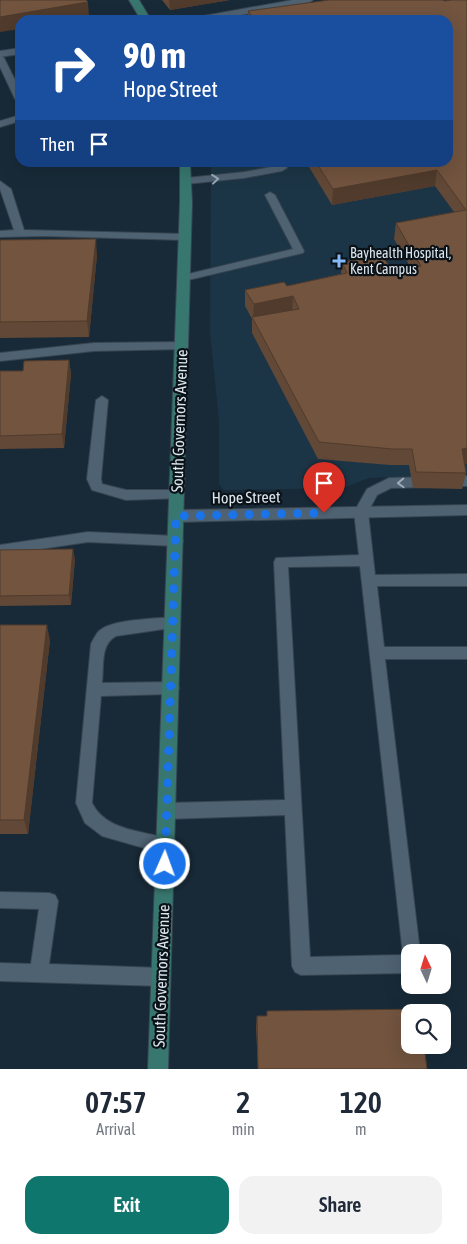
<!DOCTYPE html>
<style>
:root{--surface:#fff;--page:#f2f2f3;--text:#1f2937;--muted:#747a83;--accent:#0f766e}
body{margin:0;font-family:"Asap Condensed",sans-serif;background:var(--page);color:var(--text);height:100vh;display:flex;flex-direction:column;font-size:19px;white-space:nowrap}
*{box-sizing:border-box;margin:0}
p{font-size:16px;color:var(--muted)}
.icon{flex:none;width:28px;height:28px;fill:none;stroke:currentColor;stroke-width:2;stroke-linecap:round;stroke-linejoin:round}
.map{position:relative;height:1069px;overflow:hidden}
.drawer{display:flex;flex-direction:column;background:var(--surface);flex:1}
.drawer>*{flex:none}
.guide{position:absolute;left:15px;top:15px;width:438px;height:152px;border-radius:15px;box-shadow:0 5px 20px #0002;background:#1a4fa0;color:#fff;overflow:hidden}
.needle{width:32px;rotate:356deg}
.controls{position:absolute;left:401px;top:944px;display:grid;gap:10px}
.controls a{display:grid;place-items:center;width:50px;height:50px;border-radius:10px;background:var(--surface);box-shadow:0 5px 20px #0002;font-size:25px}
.pin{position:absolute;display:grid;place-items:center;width:42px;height:42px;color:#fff;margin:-51px -21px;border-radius:50% 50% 50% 0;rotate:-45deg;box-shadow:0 0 5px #0007}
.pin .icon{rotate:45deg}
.me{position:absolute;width:55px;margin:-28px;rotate:2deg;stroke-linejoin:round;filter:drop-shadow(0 0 4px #0008)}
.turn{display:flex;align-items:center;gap:18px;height:105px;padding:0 25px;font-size:22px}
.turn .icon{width:65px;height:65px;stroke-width:2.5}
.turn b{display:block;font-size:35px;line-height:42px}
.then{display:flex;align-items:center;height:48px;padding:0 25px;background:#0003;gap:10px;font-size:19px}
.eta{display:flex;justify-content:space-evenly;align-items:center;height:85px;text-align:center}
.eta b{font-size:30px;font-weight:600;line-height:35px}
.action{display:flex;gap:10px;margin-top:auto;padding:10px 25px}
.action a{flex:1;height:58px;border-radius:15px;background:var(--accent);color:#fff;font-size:20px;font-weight:600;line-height:58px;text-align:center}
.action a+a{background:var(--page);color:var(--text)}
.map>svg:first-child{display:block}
.built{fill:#1c3546}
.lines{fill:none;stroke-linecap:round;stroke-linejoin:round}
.service-casing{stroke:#374551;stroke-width:2}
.minor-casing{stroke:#374551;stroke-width:2}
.secondary-casing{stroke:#374551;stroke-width:2}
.service{fill:#4f6272;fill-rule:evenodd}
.minor{fill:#4f6272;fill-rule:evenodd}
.secondary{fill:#37776f;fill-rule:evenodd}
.wall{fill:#624836}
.shaded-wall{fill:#503b2c}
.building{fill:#72543f;stroke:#503b2c}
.oneway{stroke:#9baab6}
.route{stroke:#1a73e8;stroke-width:9;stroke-dasharray:0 16.2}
.poi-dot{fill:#84bcfb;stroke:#0a1218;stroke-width:2}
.labels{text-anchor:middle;stroke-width:4.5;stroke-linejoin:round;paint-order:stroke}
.far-poi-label{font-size:14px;fill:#dae5ee;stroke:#0a1218;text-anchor:start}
.street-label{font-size:16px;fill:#dae5ee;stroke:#0a1218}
</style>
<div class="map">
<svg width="467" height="1069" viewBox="0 0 467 1069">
<rect width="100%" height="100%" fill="#182a38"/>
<path class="built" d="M365,0H467V475L369,478L343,488L224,490L219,484V420L210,332L211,163L448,162V20H253Z"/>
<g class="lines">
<defs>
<path id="service" d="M0,55L4,58L20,90V102L15,99L0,67Z
M20,115V121L0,127V121Z
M274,162H284L287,168L282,171L244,178L186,184L181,181L186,178L244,172L276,166Z
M0,181L11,189L24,230L185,234L190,237L185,240L44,236L0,237V231L14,230L0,189Z
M270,192L275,195L304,251L303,253L184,281L180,280L178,278L180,276L293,249L265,195Z
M181,342L187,346L185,349L94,351L0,361V353L94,343Z
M102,396L108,400L101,479L102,484L126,490H177L182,492L184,495L182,498L126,500L92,490L87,479L96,400Z
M467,476V486L391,488L377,495L368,512L375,575L467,574V586H377L384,647H467V659H385L420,952H410V973L301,975L295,972L292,966L285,815L167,819L161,816L159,811L161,806L167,803L285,800L274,562L276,558L359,555L354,512L367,489L389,478ZM360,566L403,955L310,957L288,567Z
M88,532L176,536L181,537L183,541L181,545L176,546L88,542L0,555V545Z
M173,617L178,619L180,623L178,627L116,636C100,644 104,667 102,683L171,682L176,683L179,688L176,693L171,694L101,696L92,803C106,832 144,830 171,840L173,846L171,852L165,854L102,836L85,823L76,803L91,644C93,640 96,634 99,631C112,619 155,619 173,617Z
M0,892L49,893L55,895L58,901L49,964L161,968L167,971L170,977L167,983L161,986L0,981V963L31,964L39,909L0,908Z"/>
<path id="minor" d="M293,0H313L308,3L213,20H193L198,17Z
M20,48V54L0,57V51Z
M467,505V515L177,522L172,520L170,516L172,512L177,510Z"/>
<path id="secondary" d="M129,0H139L151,20H141Z
M180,162H190L192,202L168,1069H148L180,202Z"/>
</defs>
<use href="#service" class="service-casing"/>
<use href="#minor" class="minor-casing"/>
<use href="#secondary" class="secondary-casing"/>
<use href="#service" class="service"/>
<use href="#minor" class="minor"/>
<use href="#secondary" class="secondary"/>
</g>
<path class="wall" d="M162,0H230L170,10Z
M467,0V464H465L466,473L462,489L413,488L409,465H390L318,459L252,333V319L245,306V290L287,286L341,274L342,262L394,272L411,268L394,239L396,223L454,212L435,186L332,205L306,162H448V20H248V11Z
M0,240L97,255L89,337L0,338Z
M69,360L71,374L64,448L0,449V371H23Z
M0,550L75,559L71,605L0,606Z
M0,625L50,640L28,834H0Z
M257,1016L427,1069H258L256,1027Z"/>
<path class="shaded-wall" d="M169,0H230L170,10Z
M88,2L89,17L71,20H20V29L0,32V17Z
M437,170L435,186L332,205L333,189Z
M96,239L97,255L89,337L87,321Z
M293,296L292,312L253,319L254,304Z
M69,360L71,374L64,448L62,434Z
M467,448V464L459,465L462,449Z
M73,549L75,559L71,605L69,595Z
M47,625L50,640L28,834L24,820Z"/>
<path class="building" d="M0,0H86L88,2L0,17Z
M329,0H443L444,1L452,0H467V448L462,449L466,473L416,472L412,449H392L319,442L252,317L299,309L293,296L254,304L245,290L284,282L287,286L347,273L342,262L382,256L394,272L421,266L396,223L466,210L437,170L333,189L316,162H448V20H255L248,11Z
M96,239L87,321L0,322V240Z
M69,360L62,434L0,436V371H23L24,361Z
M73,549L69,595L0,596V550Z
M0,625H47L24,820H0Z
M420,1009V1012H410V1045H424L427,1069H258L257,1016H267V1011Z"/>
<defs><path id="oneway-chevron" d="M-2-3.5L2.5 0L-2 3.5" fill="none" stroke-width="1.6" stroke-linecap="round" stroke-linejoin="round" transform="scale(1.25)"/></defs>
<g class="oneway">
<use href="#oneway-chevron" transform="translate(215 179) rotate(-6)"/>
<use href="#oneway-chevron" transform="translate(401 483) rotate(178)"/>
</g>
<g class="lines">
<path class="route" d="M165,864L176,516L324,513"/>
</g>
<path class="poi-dot" d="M336.5 253.5h5v5h5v5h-5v5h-5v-5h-5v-5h5z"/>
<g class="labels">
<g class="far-poi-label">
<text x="350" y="258">Bayhealth Hospital,<tspan x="350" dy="16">Kent Campus</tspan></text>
</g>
<g class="street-label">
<text transform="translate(179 421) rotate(-88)" y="6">South Governors Avenue</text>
<text transform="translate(246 497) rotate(-1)" y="6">Hope Street</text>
<text transform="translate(161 976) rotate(-88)" y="6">South Governors Avenue</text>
</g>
</g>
</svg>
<div class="controls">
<a><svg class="needle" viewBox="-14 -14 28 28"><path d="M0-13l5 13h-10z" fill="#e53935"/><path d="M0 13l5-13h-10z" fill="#747a83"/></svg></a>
<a><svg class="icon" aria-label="search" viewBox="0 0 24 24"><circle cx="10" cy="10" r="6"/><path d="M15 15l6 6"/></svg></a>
</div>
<div class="pin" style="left:324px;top:513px;background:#d93025"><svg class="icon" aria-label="arrive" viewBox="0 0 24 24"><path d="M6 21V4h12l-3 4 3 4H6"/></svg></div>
<svg class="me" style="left:165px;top:864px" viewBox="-20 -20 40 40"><circle r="17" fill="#1a73e8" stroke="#fff" stroke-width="3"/><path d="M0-11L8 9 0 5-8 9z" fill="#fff"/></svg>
<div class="guide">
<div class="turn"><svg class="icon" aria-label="right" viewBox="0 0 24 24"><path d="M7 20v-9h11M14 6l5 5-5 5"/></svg><div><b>90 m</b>Hope Street</div></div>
<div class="then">Then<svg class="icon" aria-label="arrive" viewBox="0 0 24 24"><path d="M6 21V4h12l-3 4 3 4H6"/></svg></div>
</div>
</div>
<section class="drawer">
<div class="eta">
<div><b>07:57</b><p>Arrival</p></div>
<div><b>2</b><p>min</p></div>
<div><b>120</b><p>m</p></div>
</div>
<div class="action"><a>Exit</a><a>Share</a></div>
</section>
